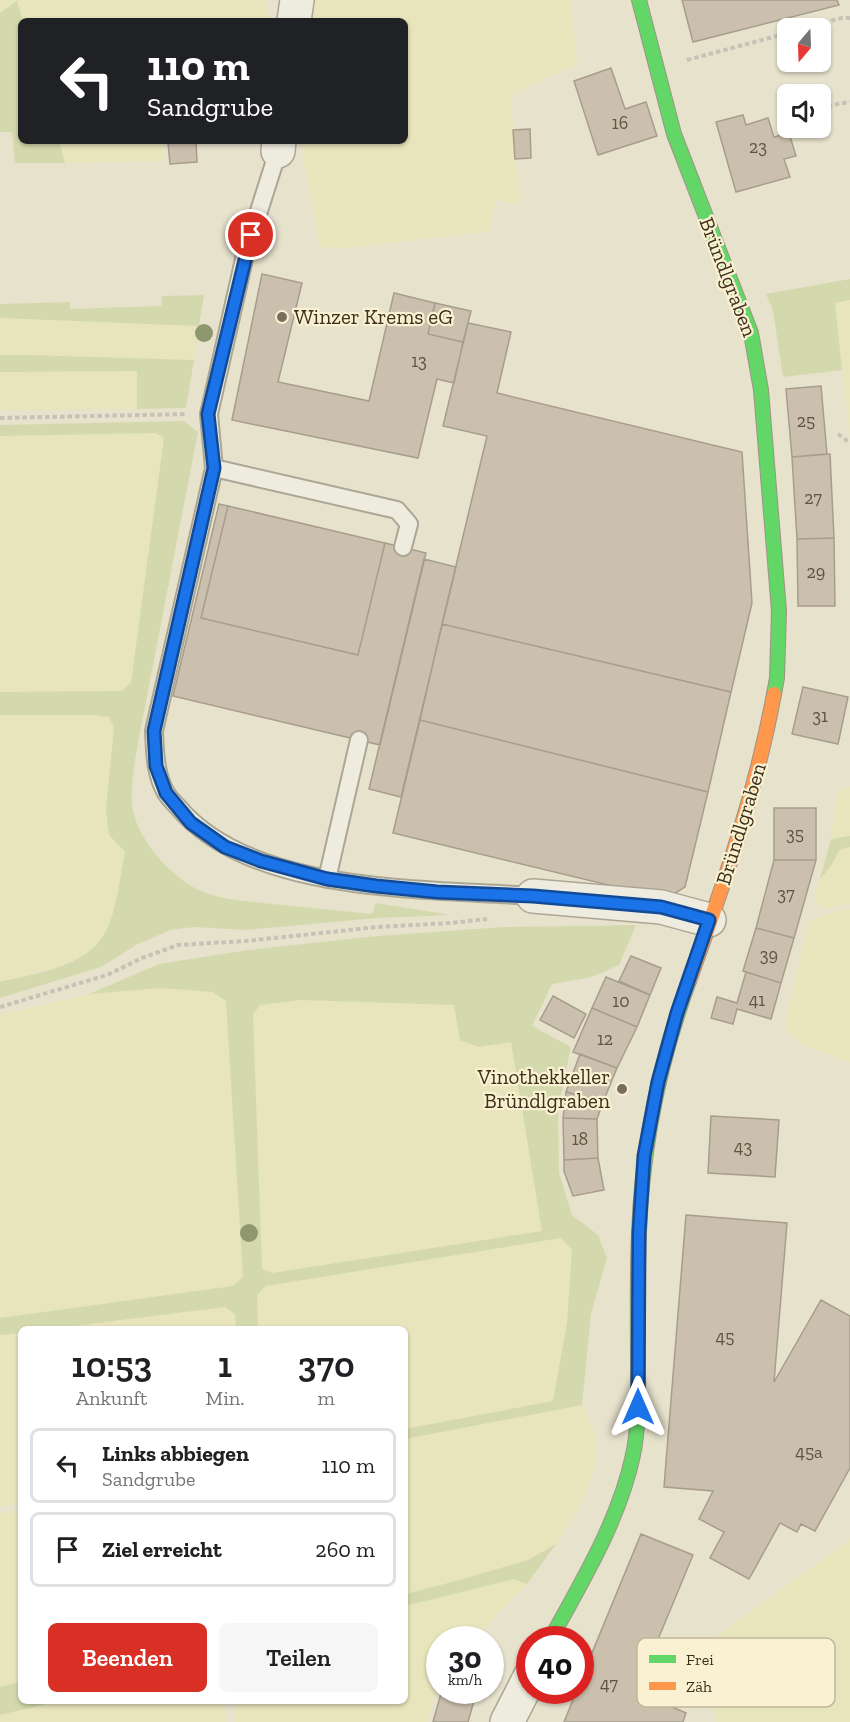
<!DOCTYPE html>
<html lang="de">
<meta charset="utf-8">
<style>
:root{--surface:#fff;--page:#f6f6f6;--text:#202124;--muted:#757577;--line:#e0e0e0;--accent:#d93025}
body{margin:0;font-family:"Zilla Slab",serif;background:var(--page);color:var(--text);height:100vh;display:flex;flex-direction:column;font-size:22px;white-space:nowrap}
*{box-sizing:border-box;margin:0}
p{font-size:20px;color:var(--muted)}
.icon{flex:none;width:33px;height:33px;fill:none;stroke:currentColor;stroke-width:2;stroke-linecap:round;stroke-linejoin:round}
.map{position:relative;flex:1;overflow:hidden}
.details{position:absolute;left:18px;top:1326px;width:390px;height:378px;display:flex;flex-direction:column;background:var(--surface);border-radius:9px;box-shadow:0 2px 4px #0004}
.details>*{flex:none}
.banner{position:absolute;left:18px;top:18px;width:390px;height:126px;border-radius:9px;box-shadow:0 2px 4px #0004;background:#202124;color:#fff;overflow:hidden}
.needle{width:39px;rotate:199deg}
.fabs{position:absolute;left:777px;top:18px;display:grid;gap:12px}
.fabs a{display:grid;place-items:center;width:54px;height:54px;border-radius:9px;background:var(--surface);box-shadow:0 2px 4px #0004;font-size:30px}
.speed{position:absolute;left:426px;top:1626px;display:flex;gap:12px;font-size:30px;font-weight:700;text-align:center}
.speed>*{display:grid;place-content:center;width:78px;height:78px;border-radius:50%;background:var(--surface);box-shadow:0 2px 4px #0004;line-height:1}
.speed small{font-size:15px;font-weight:400}
.speed .limit{border:9px solid #d22;background:#fff;color:#111}
.pin{position:absolute;display:grid;place-items:center;width:51px;height:51px;color:#fff;margin:-26px;border:3px solid #fff;border-radius:50%;box-shadow:0 2px 6px #0007}
.me{position:absolute;width:66px;margin:-33px;rotate:0deg;stroke-linejoin:round;filter:drop-shadow(0 0 4px #0008)}
.turn{display:flex;align-items:center;gap:21px;height:126px;padding:0 30px;font-size:27px}
.turn .icon{width:78px;height:78px;stroke-width:2.5}
.turn b{display:block;font-size:42px;line-height:51px}
.eta{display:flex;justify-content:space-evenly;align-items:center;height:102px;text-align:center}
.eta b{font-size:36px;font-weight:600;line-height:42px}
.button{display:flex;gap:12px;margin-top:auto;padding:12px 30px}
.button a{flex:1;height:69px;border-radius:9px;background:var(--accent);color:#fff;font-size:24px;font-weight:600;line-height:69px;text-align:center}
.button a+a{background:var(--page);color:var(--text)}
ul{padding:0;list-style:none}
li{display:flex;align-items:center;gap:18px;height:75px;margin:0 12px 9px;padding:0 18px;border:3px solid var(--line);border-radius:9px}
li div{flex:1}
li b{display:block;font-size:22px}
li em{font-style:normal}
.map>svg:first-child{display:block}
.farmland{fill:#e8e4bb}
.green{fill:#d4d9ad;fill-rule:evenodd}
.building{fill:#cbc0ad;stroke:#a79d8b;stroke-width:1.5}
.lines{fill:none;stroke-linecap:round;stroke-linejoin:round}
.lane-casing{stroke:#aca695;stroke-width:20}
.street-casing{stroke:#aca695;stroke-width:36}
.fast-casing{stroke:#9c9585;stroke-width:16}
.slow-casing{stroke:#9c9585;stroke-width:16}
.path{stroke:#c7c2b5;stroke-width:4;stroke-dasharray:4.5 3;stroke-linecap:butt}
.lane{stroke:#eeebdf;stroke-width:16}
.street{stroke:#eeebdf;stroke-width:33}
.fast{stroke:#63d668;stroke-width:14}
.slow{stroke:#ff974d;stroke-width:14}
.tree{fill:#8e976e}
.route-casing{stroke:#114b97;stroke-width:15}
.route{stroke:#1a73e8;stroke-width:10}
.poi-dot{fill:#786e5a;stroke:#f9f1d1;stroke-width:2}
.labels{text-anchor:middle;stroke-width:4.5;stroke-linejoin:round;paint-order:stroke}
.number-label{font-size:18px;fill:#605340}
.street-label{font-size:21px;fill:#3c2f1c;stroke:#f9f1d1}
.poi-label{font-size:21px;fill:#3c2f1c;stroke:#f9f1d1;text-anchor:start}
.key{fill:#f9f1d1;stroke:#c0b79b;stroke-width:1.5}
.key-label{font-size:16px;fill:#3c2f1c}
</style>
<div class="map">
<svg width="850" height="1722" viewBox="0 0 850 1722">
<rect width="100%" height="100%" fill="#e7e2cc"/>
<path class="farmland" d="M0,0H265L270,21H23L17,2L0,13Z
M307,0H571L577,64L511,95L515,159L522,205L496,200L489,231L350,248L320,247L304,162L302,141H405V21H304Z
M59,141H163L164,161L65,163Z
M850,300V438L835,302Z
M0,318H29L199,326L194,360L0,355Z
M138,371L137,409L0,410V372Z
M156,433L164,438L131,683L122,691L0,692V436Z
M0,715H95L109,717L114,727L106,810L109,835L125,852L115,905L106,932L90,951L60,966L0,982Z
M850,787V836L831,839L838,789Z
M850,847V904L824,909L814,902L820,879L831,866L840,849Z
M850,909V1063L797,1042L789,1033L785,1023L809,922L835,911Z
M160,988L213,992L226,1001L243,1277L233,1286L0,1318V1015L89,994Z
M301,1000L455,1005L478,1047L511,1042L542,1231L272,1273L262,1269L253,1014L260,1005Z
M561,1238L572,1250L567,1323L553,1401L405,1429V1329H258L257,1294L266,1286Z
M225,1307L235,1314L236,1329H50Z
M21,1333V1503L0,1507V1335Z
M582,1405L595,1432L596,1465L581,1505L556,1544L528,1560L460,1580L405,1594V1439Z
M21,1510V1682L0,1687V1514Z
M850,1539V1722H718L700,1683L697,1661L707,1644Z
M514,1579L527,1584L479,1633L449,1639L440,1640L439,1677L428,1722H236L235,1701H405V1606Z
M58,1701H224L226,1722H0V1715Z"/>
<path class="green" d="M17,1L23,21H21V141H59L65,163H15L12,132H0V13Z
M850,279V300L835,303L842,370L783,377L773,311L766,294Z
M204,295L199,326L0,318V304L70,302V309L161,306L162,296Z
M0,355H27L194,360L186,408L137,409V371L0,372Z
M184,421L198,432L141,727C137,749 130,783 132,804C135,839 176,884 209,894C229,901 251,901 272,904C306,907 339,911 372,914L376,903L450,915L377,918L246,930L194,927L170,930L136,945L101,967L0,998V982C36,973 85,968 105,933C117,911 120,876 125,852L109,835L106,810L114,727L109,717L95,715H0V692L122,691L131,683L164,438L156,433L0,436V425Z
M850,836V847L840,849L831,866L820,879L831,839Z
M636,925L619,965L592,977L552,984L532,1026L571,1047L558,1110L559,1173L572,1215L598,1235L607,1258L591,1314L582,1405L405,1439V1429L553,1401L567,1323L572,1250L561,1238L266,1286L257,1295L258,1329H236L235,1314L225,1307L50,1329H21V1333L0,1335V1318L233,1286L243,1277L226,1001L213,992L160,988L89,994L159,964L248,950L378,936L503,927ZM301,1000L454,1005L460,1040L478,1047L511,1042L542,1231L272,1273L262,1269L253,1014L260,1005Z
M556,1544L527,1584L514,1579L405,1606V1594L460,1580L528,1560Z
M21,1682V1701H58L0,1715V1687Z"/>
<path class="building" d="M682,0H837L839,5L693,42Z
M611,68L625,109L646,102L657,136L598,155L574,81Z
M743,115L746,125L768,118L774,137L789,133L796,156L784,159L790,177L736,192L716,122Z
M530,129L531,158L515,159L513,130Z
M196,141L197,162L170,164L168,143Z
M262,274L302,283L278,382L369,401L394,293L435,303L428,334L463,342L454,383L437,379L418,458L232,420Z
M435,303L471,311L463,342L428,334Z
M468,323L511,332L497,393L742,452L752,603L731,692L442,624L487,436L443,426Z
M821,386L827,454L792,457L786,389Z
M830,454L834,538L797,539L792,457Z
M219,504L228,506L201,618L358,655L385,543L426,553L380,745L173,696Z
M228,506L385,543L358,655L201,618Z
M834,538L835,606H798L797,539Z
M424,559L456,567L401,797L369,789Z
M442,624L731,692L708,792L420,720Z
M803,687L848,697L838,744L792,734Z
M420,720L708,792L685,887L666,899L393,833Z
M774,808H816V860H774Z
M774,860H816L794,938L756,928Z
M756,928L794,938L781,983L743,971Z
M631,956L661,968L650,995L619,981Z
M746,972L781,983L771,1019L737,1009L733,1024L711,1018L717,997L737,1003Z
M606,977L650,995L637,1027L592,1008Z
M553,996L586,1014L574,1038L540,1020Z
M592,1008L637,1027L617,1068L573,1052Z
M580,1054L617,1068L603,1102L566,1092Z
M566,1092L603,1102L597,1119L563,1118Z
M711,1116L779,1120L775,1177L708,1173Z
M563,1118L597,1119L598,1158L564,1160Z
M598,1158L604,1190L573,1196L564,1171V1160Z
M686,1215L787,1223L774,1382L821,1300L850,1316V1468L815,1531L801,1524L797,1532L780,1523L749,1579L710,1558L724,1532L699,1519L713,1491L664,1487Z
M641,1534L693,1555L647,1666L659,1671L649,1697L686,1713L683,1722H564L577,1690H580V1682Z
M442,1690H477L468,1722H433Z"/>
<g class="lines">
<defs>
<path id="lane" d="M278,151L245,255L209,414L214,468L154,731C155,752 155,774 166,793C169,798 174,803 178,807C252,895 426,888 533,896
M214,468L397,510L409,524L403,547
M327,879L359,740"/>
<path id="street" d="M294,21L297,0
M278,151L279,141
M533,896L661,907L709,920
M507,1722L530,1677"/>
<path id="fast" d="M639,0L674,134L751,333L761,390L779,611L777,678L774,694
M550,1640C582,1581 619,1521 633,1455C639,1427 638,1397 638,1369C638,1324 637,1278 639,1233C642,1146 659,1063 689,981"/>
<path id="slow" d="M689,981C723,887 756,792 774,694"/>
</defs>
<use href="#lane" class="lane-casing"/>
<use href="#street" class="street-casing"/>
<use href="#fast" class="fast-casing"/>
<use href="#slow" class="slow-casing"/>
<path class="path" d="M802,28L842,18H850
M687,60L788,33
M820,107L850,102
M0,418L187,414
M838,434L850,443
M0,1007L107,975L142,958L178,945L246,941L378,927L451,923L487,919"/>
<use href="#lane" class="lane"/>
<use href="#street" class="street"/>
<use href="#fast" class="fast"/>
<use href="#slow" class="slow"/>
</g>
<g class="tree">
<circle cx="204" cy="333" r="9"/>
<circle cx="249" cy="1233" r="9"/>
</g>
<g class="lines">
<defs>
<path id="route" d="M251,235L208,414L214,468L154,731L156,766L166,793L191,823L225,847L261,861L327,879L376,886L437,892L533,896L661,907L709,920L677,1013L658,1082L644,1156L639,1233L638,1407"/>
</defs>
<use href="#route" class="route-casing"/>
<use href="#route" class="route"/>
</g>
<g class="poi-dot">
<circle cx="282" cy="317" r="6"/>
<circle cx="622" cy="1089" r="6"/>
</g>
<g class="labels">
<g class="number-label">
<text x="620" y="129">16</text>
<text x="758" y="153">23</text>
<text x="419" y="367">13</text>
<text x="806" y="427">25</text>
<text x="813" y="504">27</text>
<text x="816" y="578">29</text>
<text x="820" y="722">31</text>
<text x="795" y="840">35</text>
<text x="786" y="900">37</text>
<text x="769" y="961">39</text>
<text x="757" y="1006">41</text>
<text x="621" y="1007">10</text>
<text x="605" y="1045">12</text>
<text x="580" y="1145">18</text>
<text x="743" y="1153">43</text>
<text x="725" y="1343">45</text>
<text x="809" y="1458">45a</text>
<text x="609" y="1690">47</text>
</g>
<g class="street-label">
<text transform="translate(728 277) rotate(69)" y="7">Bründlgraben</text>
<text transform="translate(741 824) rotate(-73)" y="7">Bründlgraben</text>
</g>
<g class="poi-label">
<text x="294" y="324">Winzer Krems eG</text>
<text x="610" y="1084" text-anchor="end">Vinothekkeller<tspan x="610" dy="24">Bründlgraben</tspan></text>
</g>
</g>
<rect x="637" y="1638" width="198" height="69" rx="9" class="key"/>
<rect x="649" y="1655" width="27" height="8" fill="#63d668"/>
<rect x="649" y="1682" width="27" height="8" fill="#ff974d"/>
<g class="key-label">
<text x="686" y="1665">Frei</text>
<text x="686" y="1692">Zäh</text>
</g>
</svg>
<div class="fabs">
<a><svg class="needle" viewBox="-14 -14 28 28"><path d="M0-13l5 13h-10z" fill="#e53935"/><path d="M0 13l5-13h-10z" fill="#757577"/></svg></a>
<a><svg class="icon" aria-label="sound" viewBox="0 0 24 24"><path d="M4 9h4l5-4v14l-5-4H4zM17 9q2 3 0 6"/></svg></a>
</div>
<div class="speed"><div>30<small>km/h</small></div><div class="limit">40</div></div>
<div class="pin" style="left:251px;top:235px;background:#d93025"><svg class="icon" aria-label="arrive" viewBox="0 0 24 24"><path d="M6 21V4h12l-3 4 3 4H6"/></svg></div>
<svg class="me" style="left:638px;top:1407px" viewBox="-20 -20 40 40"><path d="M0-17L14 15 0 8-14 15z" fill="#1a73e8" stroke="#fff" stroke-width="4"/></svg>
<div class="banner">
<div class="turn"><svg class="icon" aria-label="left" viewBox="0 0 24 24"><path d="M17 20v-9H6M10 6l-5 5 5 5"/></svg><div><b>110 m</b>Sandgrube</div></div>
</div>
<section class="details">
<div class="eta">
<div><b>10:53</b><p>Ankunft</p></div>
<div><b>1</b><p>Min.</p></div>
<div><b>370</b><p>m</p></div>
</div>
<ul>
<li><svg class="icon" aria-label="left" viewBox="0 0 24 24"><path d="M17 20v-9H6M10 6l-5 5 5 5"/></svg><div><b>Links abbiegen</b><p>Sandgrube</p></div><em>110 m</em></li>
<li><svg class="icon" aria-label="arrive" viewBox="0 0 24 24"><path d="M6 21V4h12l-3 4 3 4H6"/></svg><div><b>Ziel erreicht</b></div><em>260 m</em></li>
</ul>
<div class="button"><a>Beenden</a><a>Teilen</a></div>
</section>
</div>
